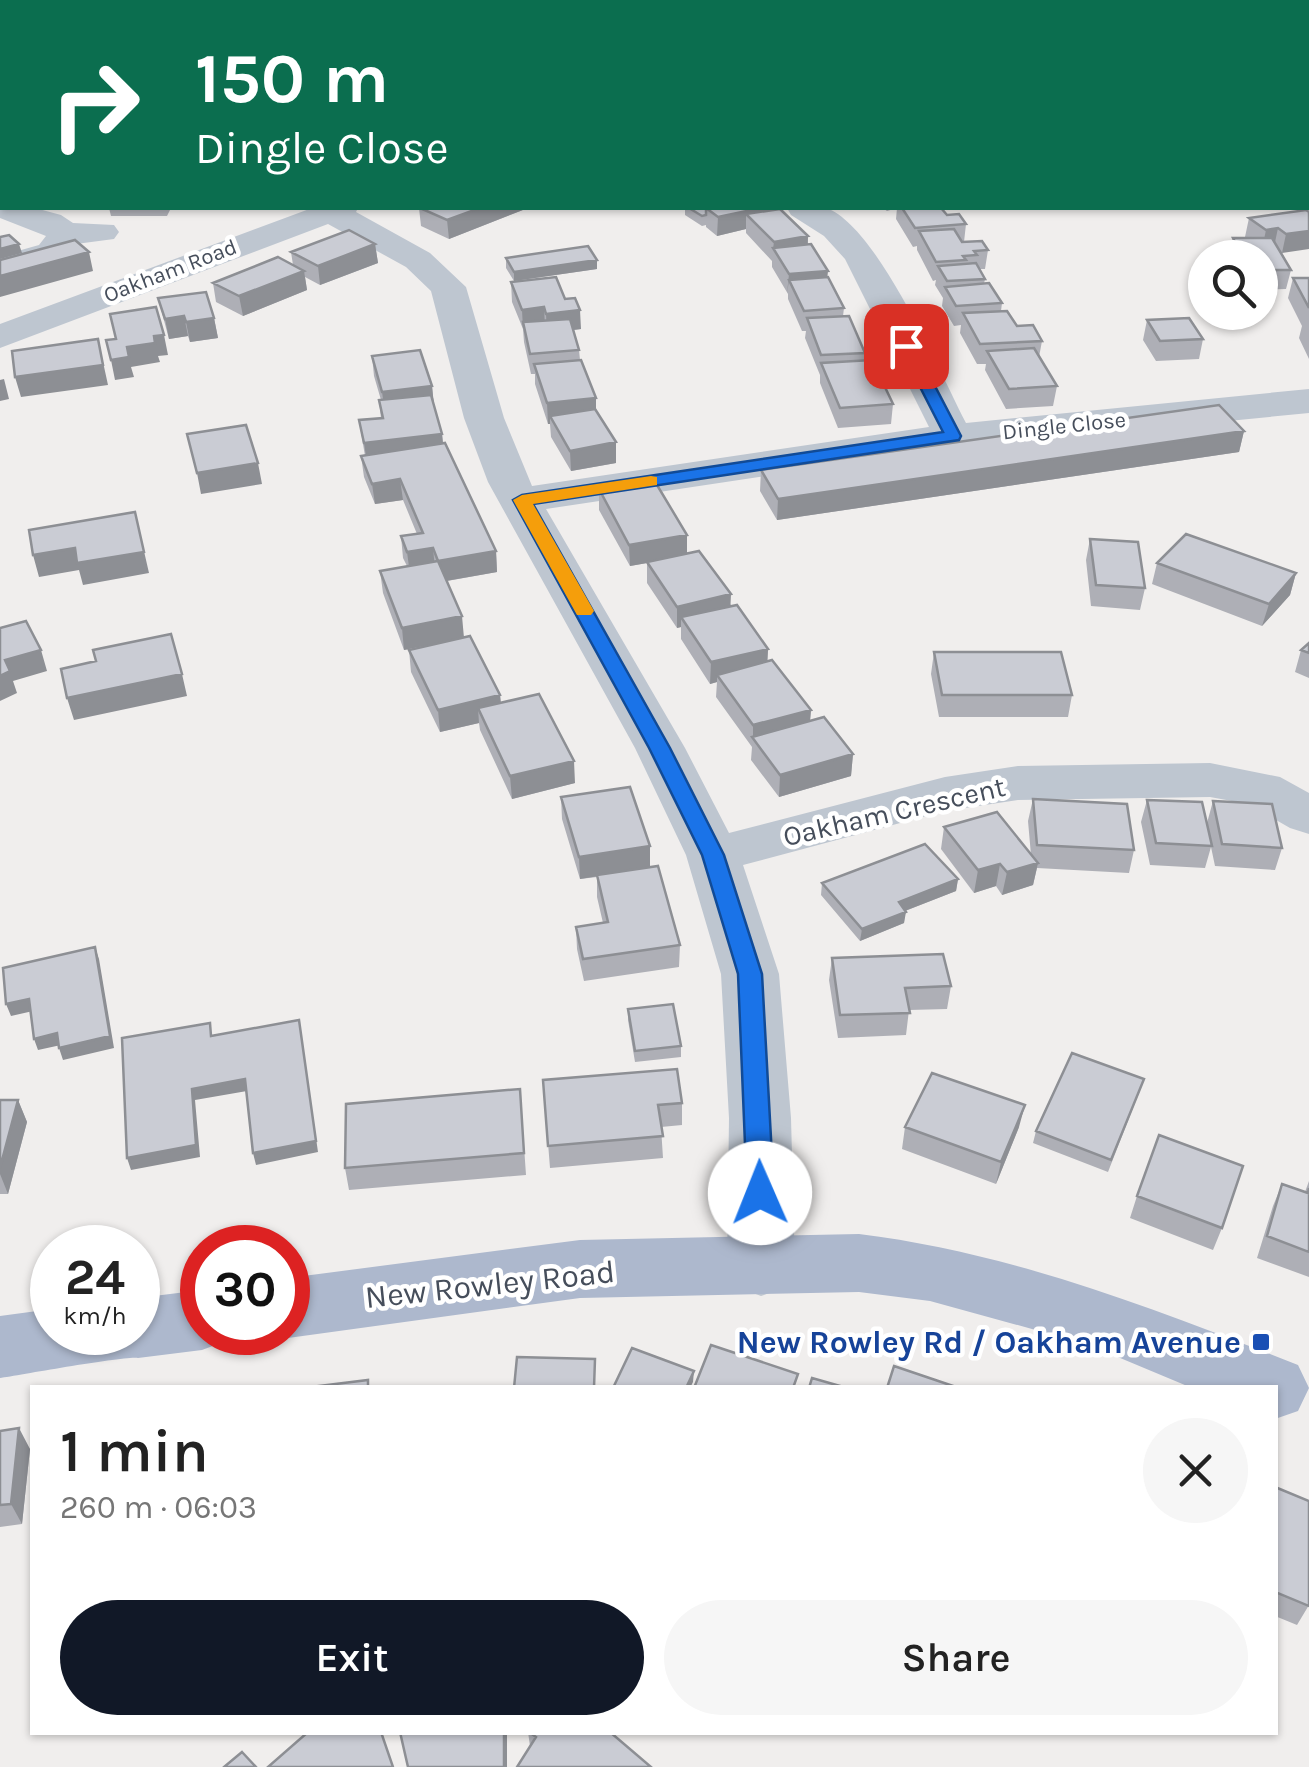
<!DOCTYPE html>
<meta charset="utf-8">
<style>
:root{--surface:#fff;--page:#f6f6f6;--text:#222;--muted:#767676;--accent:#111827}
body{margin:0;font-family:Karla,sans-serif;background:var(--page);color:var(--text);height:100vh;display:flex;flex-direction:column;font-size:38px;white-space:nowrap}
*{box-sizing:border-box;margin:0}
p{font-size:32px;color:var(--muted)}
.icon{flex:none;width:55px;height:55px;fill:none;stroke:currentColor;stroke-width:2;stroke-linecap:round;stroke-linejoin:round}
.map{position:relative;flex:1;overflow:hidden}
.side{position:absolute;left:30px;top:1385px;width:1248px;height:350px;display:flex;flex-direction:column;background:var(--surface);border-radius:0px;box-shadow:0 2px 8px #0004}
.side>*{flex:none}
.guide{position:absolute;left:0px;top:0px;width:1310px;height:210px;box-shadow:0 2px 8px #0004;background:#0b6e4f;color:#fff;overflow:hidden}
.controls{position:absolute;left:1188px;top:240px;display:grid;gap:20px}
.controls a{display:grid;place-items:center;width:90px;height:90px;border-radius:50%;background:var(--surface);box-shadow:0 2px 8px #0004;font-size:50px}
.speed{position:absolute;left:30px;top:1225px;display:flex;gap:20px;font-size:50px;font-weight:700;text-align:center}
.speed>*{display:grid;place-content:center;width:130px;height:130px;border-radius:50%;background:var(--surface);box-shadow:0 2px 8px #0004;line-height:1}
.speed small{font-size:25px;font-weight:400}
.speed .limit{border:15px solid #d22;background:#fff;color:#111}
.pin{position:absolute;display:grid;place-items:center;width:85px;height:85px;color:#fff;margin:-42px;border-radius:20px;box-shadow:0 5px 15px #0006}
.me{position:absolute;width:110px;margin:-55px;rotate:359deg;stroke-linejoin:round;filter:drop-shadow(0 0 8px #0008)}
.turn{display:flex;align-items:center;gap:35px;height:210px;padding:0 30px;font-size:45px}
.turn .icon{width:130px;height:130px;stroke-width:2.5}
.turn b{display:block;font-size:70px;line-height:85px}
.round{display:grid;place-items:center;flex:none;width:105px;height:105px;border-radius:52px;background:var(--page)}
.overview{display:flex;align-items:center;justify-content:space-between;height:170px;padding:0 30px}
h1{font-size:60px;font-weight:600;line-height:75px}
.button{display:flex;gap:20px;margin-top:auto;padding:20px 30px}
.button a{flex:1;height:115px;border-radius:60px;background:var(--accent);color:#fff;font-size:40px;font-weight:600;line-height:115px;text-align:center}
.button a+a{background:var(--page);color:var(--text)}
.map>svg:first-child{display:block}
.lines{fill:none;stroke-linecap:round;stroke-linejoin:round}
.minor{fill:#bec6d0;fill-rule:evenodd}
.major{fill:#adb8cd;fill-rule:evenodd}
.wall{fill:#aeafb6}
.shaded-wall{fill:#8d8f94}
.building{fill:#caccd4;stroke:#8d8f94;stroke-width:2.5}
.route{fill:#1a73e8;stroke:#114b97;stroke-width:2.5}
.slow{fill:#f59e0b}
.transit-dot{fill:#1a4fb4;stroke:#fff;stroke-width:4}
.labels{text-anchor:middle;stroke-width:9;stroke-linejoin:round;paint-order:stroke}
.far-street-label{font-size:22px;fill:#464e5b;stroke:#fff}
.street-label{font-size:28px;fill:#464e5b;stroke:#fff}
.near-street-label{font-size:32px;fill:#464e5b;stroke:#fff}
.near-transit-label{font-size:32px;font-weight:bold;fill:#164399;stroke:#fff;text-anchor:end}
</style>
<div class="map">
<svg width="1309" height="1767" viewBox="0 0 1309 1767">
<rect width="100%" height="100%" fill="#f0eeed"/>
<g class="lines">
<path class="minor" d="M1060,0H1086L1087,2H1061Z
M1174,0H1231L1232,2H1176Z
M1309,1V17H1308V2H1302Z
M0,198L2,208H35L61,215L73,223L114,225L119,232L114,239L76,244L63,259L0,277V256L39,245L46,236L0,218Z
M312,208H358L356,212L430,253L466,287L504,418L532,486L929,427L845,259L824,236L791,215L787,208C798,208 815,205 826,208C877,225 940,373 966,423L1309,389V413L953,448L546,509L685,748L729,833L945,777L1018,766L1210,763L1280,777L1309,793V834L1290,828L1248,804L1210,797L1018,800L945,811L743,865L779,974L791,1118L795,1267L785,1287L761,1296L737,1287L727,1267L729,1118L721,974L686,855L635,748L488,482L464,418L431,291L406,267L328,224L0,348V324Z"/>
<path class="major" d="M859,1234C1013,1253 1155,1309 1298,1365L1309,1388L1298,1411L1275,1419V1388H1192L1113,1355L1032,1329L930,1301L859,1292L580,1298L288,1338L273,1332H288V1278L580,1240Z
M202,1290V1332H231L226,1341L202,1350L138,1358C129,1355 20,1375 0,1378V1316L52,1309V1332H138V1298Z"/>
</g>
<path class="wall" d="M167,0H233V2H167Z
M808,0H884L882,2H819Z
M995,0H1036L1035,2H994Z
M109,208H171L167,216H111Z
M419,208H528L449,239L421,226Z
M685,208H769V211L808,236V245L844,308L843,316L865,353L864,360L893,404L891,424L838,428L820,383V375L805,338L806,331H802L788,299V294L772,267V261L746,233V229L717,236L706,227V225L702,226L685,215Z
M883,208H941L947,215L966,224L964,242L988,250L985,269H979L985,279L984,284L1002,303L1001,311L1017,326L1042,341L1039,357L1057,386L1053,406L1006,409L985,370L986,364H977L960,333L961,325L954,326L942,306L943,298L935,285L936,280L933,281L917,250V246L913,247L896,219L897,208L887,211Z
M1306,210L1282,253L1291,270L1286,289L1260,290V258H1225L1226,250H1231L1233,238H1247L1245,237L1249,218Z
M375,244L378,263L320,285L305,277L307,290L243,316L216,302L213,283L293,265L291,252Z
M506,258L597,260V269L514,281L506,268Z
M1293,278H1309V359L1299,338L1302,326L1288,298Z
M511,282L581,329L574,330L579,350L580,360L596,398V411L616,463L571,471L551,437L550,424H548L535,384V374H531L524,342L523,329L512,302Z
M158,298L214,318L218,338L190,342L188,336L169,339Z
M1147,320L1203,339L1199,359L1156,361L1143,340Z
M372,356L432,386L434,405L442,434L443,443L496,551L497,572L447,581L464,638L500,695L501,703L575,783L512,799L480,730L479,723L440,732L411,672L409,650L449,641L404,650L383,593L380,571L407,566L403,558L401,536L417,534L403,500L375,504L364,477L361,456H365L359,420L381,418L379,400H381L374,376Z
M1244,431L1239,452L777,520L760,491L761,470Z
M599,489L687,535V553L768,649L767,662L811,710L810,721L853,754L851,776L779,797L751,760L752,747L716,697L717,682L710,684L681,639V627L677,628L647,583V563L630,566L599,510Z
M1090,539L1145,588L1140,610L1091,606L1086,560Z
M1157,563L1296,573L1290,595L1262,626L1152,584Z
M1309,643V678L1295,672L1301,650Z
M934,652L1072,695L1068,717H939L931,674Z
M561,797L650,846V867L680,945L679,967L584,981L577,949L576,927L603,923L597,897V877L580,879L562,819Z
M1033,799L1134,850L1129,873L1037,868L1033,885L1002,895L996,886L974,893L941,849L944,827L1031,855L1028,821Z
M1147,800L1207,823L1213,801L1282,848L1275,870L1215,866L1211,847L1205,868L1150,865L1141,822Z
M958,879L956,891L905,911L904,923L860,941L821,895L822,883Z
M832,958L951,986L947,1009L909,1010L906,1035L838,1038L829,980Z
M628,1009L681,1046V1057L635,1062L628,1020Z
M543,1080L682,1103V1125L661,1127L663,1158L550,1168Z
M520,1089L526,1175L349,1190L345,1168Z
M1140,1090L1108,1172L1033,1143L1036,1131Z
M0,1100H18L27,1122L8,1194H0Z
M905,1127H1019L996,1184L902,1149Z
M1309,1181V1277L1257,1258L1273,1206L1282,1184L1305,1192Z
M1137,1196L1222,1228L1213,1250L1130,1218Z
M0,1431L30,1449L22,1524L0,1527Z
M1275,1487L1309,1605L1297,1625L1275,1616Z
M528,1732H610L530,1746Z"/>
<path class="shaded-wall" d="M243,0H283L284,2H243Z
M480,208H528L449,239L447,220Z
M761,208H769L768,224L746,214V229L717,236L718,217Z
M1278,228L1274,247L1262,249L1266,230Z
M1309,231V249L1282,253L1286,234Z
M808,236L807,255L773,249L774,242Z
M19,244L22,253L0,259V249Z
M375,244L378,263L320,285L318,266Z
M89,252L93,271L0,297V276Z
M597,260V269L514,281V272Z
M304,271L307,290L243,316L239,296Z
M828,271L826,290L789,280L787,294L789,274Z
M544,307L545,327L523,322V329L522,310Z
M580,310L581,329L547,333L546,314Z
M184,316L188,336L169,339L165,319Z
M214,318L218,338L190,342L186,322Z
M164,335L168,355L158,356L160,362L131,367L134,377L115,380L111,360L127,347L154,336Z
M98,339L108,385L21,397L15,377Z
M4,379L9,399L0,401V380Z
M432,386L434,406L385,412L382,392Z
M596,398V419L550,416V424H548L547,403Z
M1244,431L1239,452L777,520L778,499Z
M442,434L444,454L367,463L364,443Z
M616,442V463L571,471L570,451Z
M258,463L262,484L201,494L197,473Z
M400,479L403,500L375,504L372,484Z
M135,512L149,573L83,585L79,570L39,577L33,555Z
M687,535V556L630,566L629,545Z
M433,548L435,569L410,574L407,552Z
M496,551L497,572L440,582L438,561Z
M1296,573L1290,595L1262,626L1269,604Z
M731,594L730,616L681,617V627L677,628V607Z
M462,616L464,638L404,650L402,628Z
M768,649L767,671L717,675V682L710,684L711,662Z
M41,650L47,671L13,681L17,693L0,701V676L5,660Z
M182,674L187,696L74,720L67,698Z
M500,695L502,717L478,708L479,723L440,732L438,710Z
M811,710L809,732L753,738V725Z
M853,754L851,776L779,797L780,775Z
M574,761L575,783L512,799L510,776Z
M650,846V868L580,879L579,857Z
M1038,863L1033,885L1002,895L1007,872Z
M1000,864L996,886L974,893L978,870Z
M958,879L956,891L897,914L899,902Z
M906,912L904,923L860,941L862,929Z
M95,947L99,959L114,1048L63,1060L59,1048Z
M29,999L33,1011L11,1016L6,1004Z
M299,1020L318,1152L256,1165L253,1153Z
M57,1033L61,1045L38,1050L34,1039Z
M245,1079L247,1091L195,1100L200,1157L131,1170L127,1158L192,1089Z
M18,1100L27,1122L8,1194L0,1174V1168Z
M1025,1105L1019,1127L996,1184L1001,1162Z
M694,1371L693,1382L690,1388H686Z
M19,1428L30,1449L22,1524L11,1504Z
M504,1732H507V1767H504Z"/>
<path class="building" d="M94,0H102L111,2H86Z
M121,0H159V2H114Z
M420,208H480L447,220Z
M689,208H709H706V215L702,216Z
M706,208H761L718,217Z
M902,208H941L947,215L959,214L966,224L915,228Z
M780,209L808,236L774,242L746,214Z
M1306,210L1309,212V231L1286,234L1278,228L1266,230L1249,218Z
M954,229L962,242L982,241L988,250L974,251L977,255L963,256L966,260L936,262L919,231Z
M349,230L375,244L318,266L291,252Z
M9,235L19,244L0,249V237Z
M1233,238H1272L1291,270H1260V258H1231L1226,250H1239Z
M75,240L89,252L0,276V260Z
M811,244L828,271L789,274L773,248Z
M588,246L597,260L514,272L506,258Z
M278,257L304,271L239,296L213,283Z
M976,263L985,279L947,281L938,266Z
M556,277L565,299L575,298L580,310L546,314L544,307L522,310L511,282Z
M828,277L844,308L804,311L789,280Z
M1293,278H1309V308Z
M989,283L1002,303L956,306L945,287Z
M206,292L214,318L186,322L184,316L165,319L158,298Z
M156,307L164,335L154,336L155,343L127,347L129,357L111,360L106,340L116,339L110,314Z
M1007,311L1017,326L1033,325L1042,341L980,344L963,313Z
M849,316L865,353L821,355L807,318Z
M1189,318L1203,339L1160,341L1147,320Z
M570,319L579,350L530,354L523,322Z
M98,339L103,365L15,377L12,351Z
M1034,348L1057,386L1009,389L987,351Z
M420,350L432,386L382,392L372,356Z
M581,360L596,398L547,403L534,364Z
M872,360L893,404L840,408L821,363Z
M431,395L442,434L364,443L359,420L383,418L379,400Z
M1219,405L1244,431L778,499L761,470Z
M595,409L616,442L570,451L550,416Z
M246,425L258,463L197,473L187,434Z
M445,443L496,551L438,561L433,548L407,552L401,536L423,533L400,479L372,484L361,456Z
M654,480L687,535L629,545L599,489Z
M135,512L144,552L77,563L75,548L33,555L29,530Z
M1186,534L1296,573L1269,604L1157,563Z
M1090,539L1138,542L1145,588L1096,585Z
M699,551L731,594L677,607L647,562Z
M438,561L462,616L402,628L380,571Z
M737,605L768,649L711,662L681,617Z
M26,621L41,650L5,660L10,671L0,676V628Z
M171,634L182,674L67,698L61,669L96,661L93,650Z
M470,636L500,695L438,710L409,650Z
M1309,643V653L1301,650Z
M934,652H1061L1072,695H942Z
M772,660L811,710L753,725L717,675Z
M539,694L574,761L510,776L478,708Z
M824,717L853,754L780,775L752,737Z
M630,787L650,846L579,857L561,797Z
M1033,799L1127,804L1134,850L1037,845Z
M1147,800L1202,802L1212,846L1156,843Z
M1213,801L1272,804L1282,848L1222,844Z
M997,812L1038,863L1007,872L1000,864L978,870L944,827Z
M925,844L958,879L899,902L906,912L862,929L822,883Z
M658,866L680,945L583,959L576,927L608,922L597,875Z
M95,947L110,1036L59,1048L57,1033L34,1039L29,999L6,1004L3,968Z
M943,954L951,986L905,988L910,1013L840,1015L832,958Z
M673,1004L681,1046L635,1051L628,1009Z
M299,1020L316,1141L253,1153L245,1079L192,1089L196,1145L127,1158L122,1038L210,1023L211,1036Z
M1072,1053L1144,1079L1111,1160L1036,1131Z
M677,1069L682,1103L658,1105L663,1136L548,1146L543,1080Z
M932,1073L1025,1105L1001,1162L905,1127Z
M520,1089L524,1153L345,1168L346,1104Z
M0,1100H18L0,1168Z
M1159,1135L1243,1166L1222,1228L1137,1196Z
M1282,1184L1308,1193L1309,1188V1252L1267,1236Z
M711,1345L798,1374L793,1388H694Z
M632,1348L694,1371L686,1388H613Z
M517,1357L595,1359L594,1388H514Z
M894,1366L959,1388H887Z
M812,1378L847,1388H809Z
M368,1380V1388H303Z
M19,1428L11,1504L0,1505V1431Z
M1275,1487L1309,1501V1606L1275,1592Z
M308,1732H381L393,1767H268Z
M400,1732H504V1767H408Z
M529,1732H610L651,1767H517L536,1737Z
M242,1752L256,1767H224Z"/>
<path class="route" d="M906,341L914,346L961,436L959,440L533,504L670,748L724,855L762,974L774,1193L770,1201L760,1204L751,1201L747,1193L738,974L702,855L649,748L513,500L522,495L943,432L899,346Z"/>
<path class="slow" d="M651,476L657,477V485L533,504L594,611L591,615H577L513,500L522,495Z"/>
<rect class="transit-dot" x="1251" y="1332" width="20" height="20" rx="5"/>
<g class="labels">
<g class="far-street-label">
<text transform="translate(170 270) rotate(-21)" y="8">Oakham Road</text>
<text transform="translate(1064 425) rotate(-6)" y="8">Dingle Close</text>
</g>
<g class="street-label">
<text transform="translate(894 811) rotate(-13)" y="10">Oakham Crescent</text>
</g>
<g class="near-street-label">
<text transform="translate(490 1284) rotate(-6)" y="11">New Rowley Road</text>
</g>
<g class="near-transit-label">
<text x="1241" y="1353">New Rowley Rd / Oakham Avenue</text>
</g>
</g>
</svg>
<div class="controls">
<a><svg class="icon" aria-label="search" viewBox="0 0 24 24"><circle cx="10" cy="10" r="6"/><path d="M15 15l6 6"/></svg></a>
</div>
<div class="speed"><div>24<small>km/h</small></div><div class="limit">30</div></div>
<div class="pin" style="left:906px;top:346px;background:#d93025"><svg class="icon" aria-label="arrive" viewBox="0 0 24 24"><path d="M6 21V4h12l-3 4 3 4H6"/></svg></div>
<svg class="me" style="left:760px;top:1193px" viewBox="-20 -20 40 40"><circle r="19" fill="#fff"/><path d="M0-13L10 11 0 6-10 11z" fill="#1a73e8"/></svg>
<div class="guide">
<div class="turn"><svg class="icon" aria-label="right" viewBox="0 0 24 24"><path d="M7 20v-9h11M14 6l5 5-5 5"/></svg><div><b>150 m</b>Dingle Close</div></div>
</div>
<section class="side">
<div class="overview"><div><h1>1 min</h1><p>260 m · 06:03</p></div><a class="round"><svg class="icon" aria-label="close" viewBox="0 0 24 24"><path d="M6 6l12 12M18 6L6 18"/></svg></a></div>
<div class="button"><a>Exit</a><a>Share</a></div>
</section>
</div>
